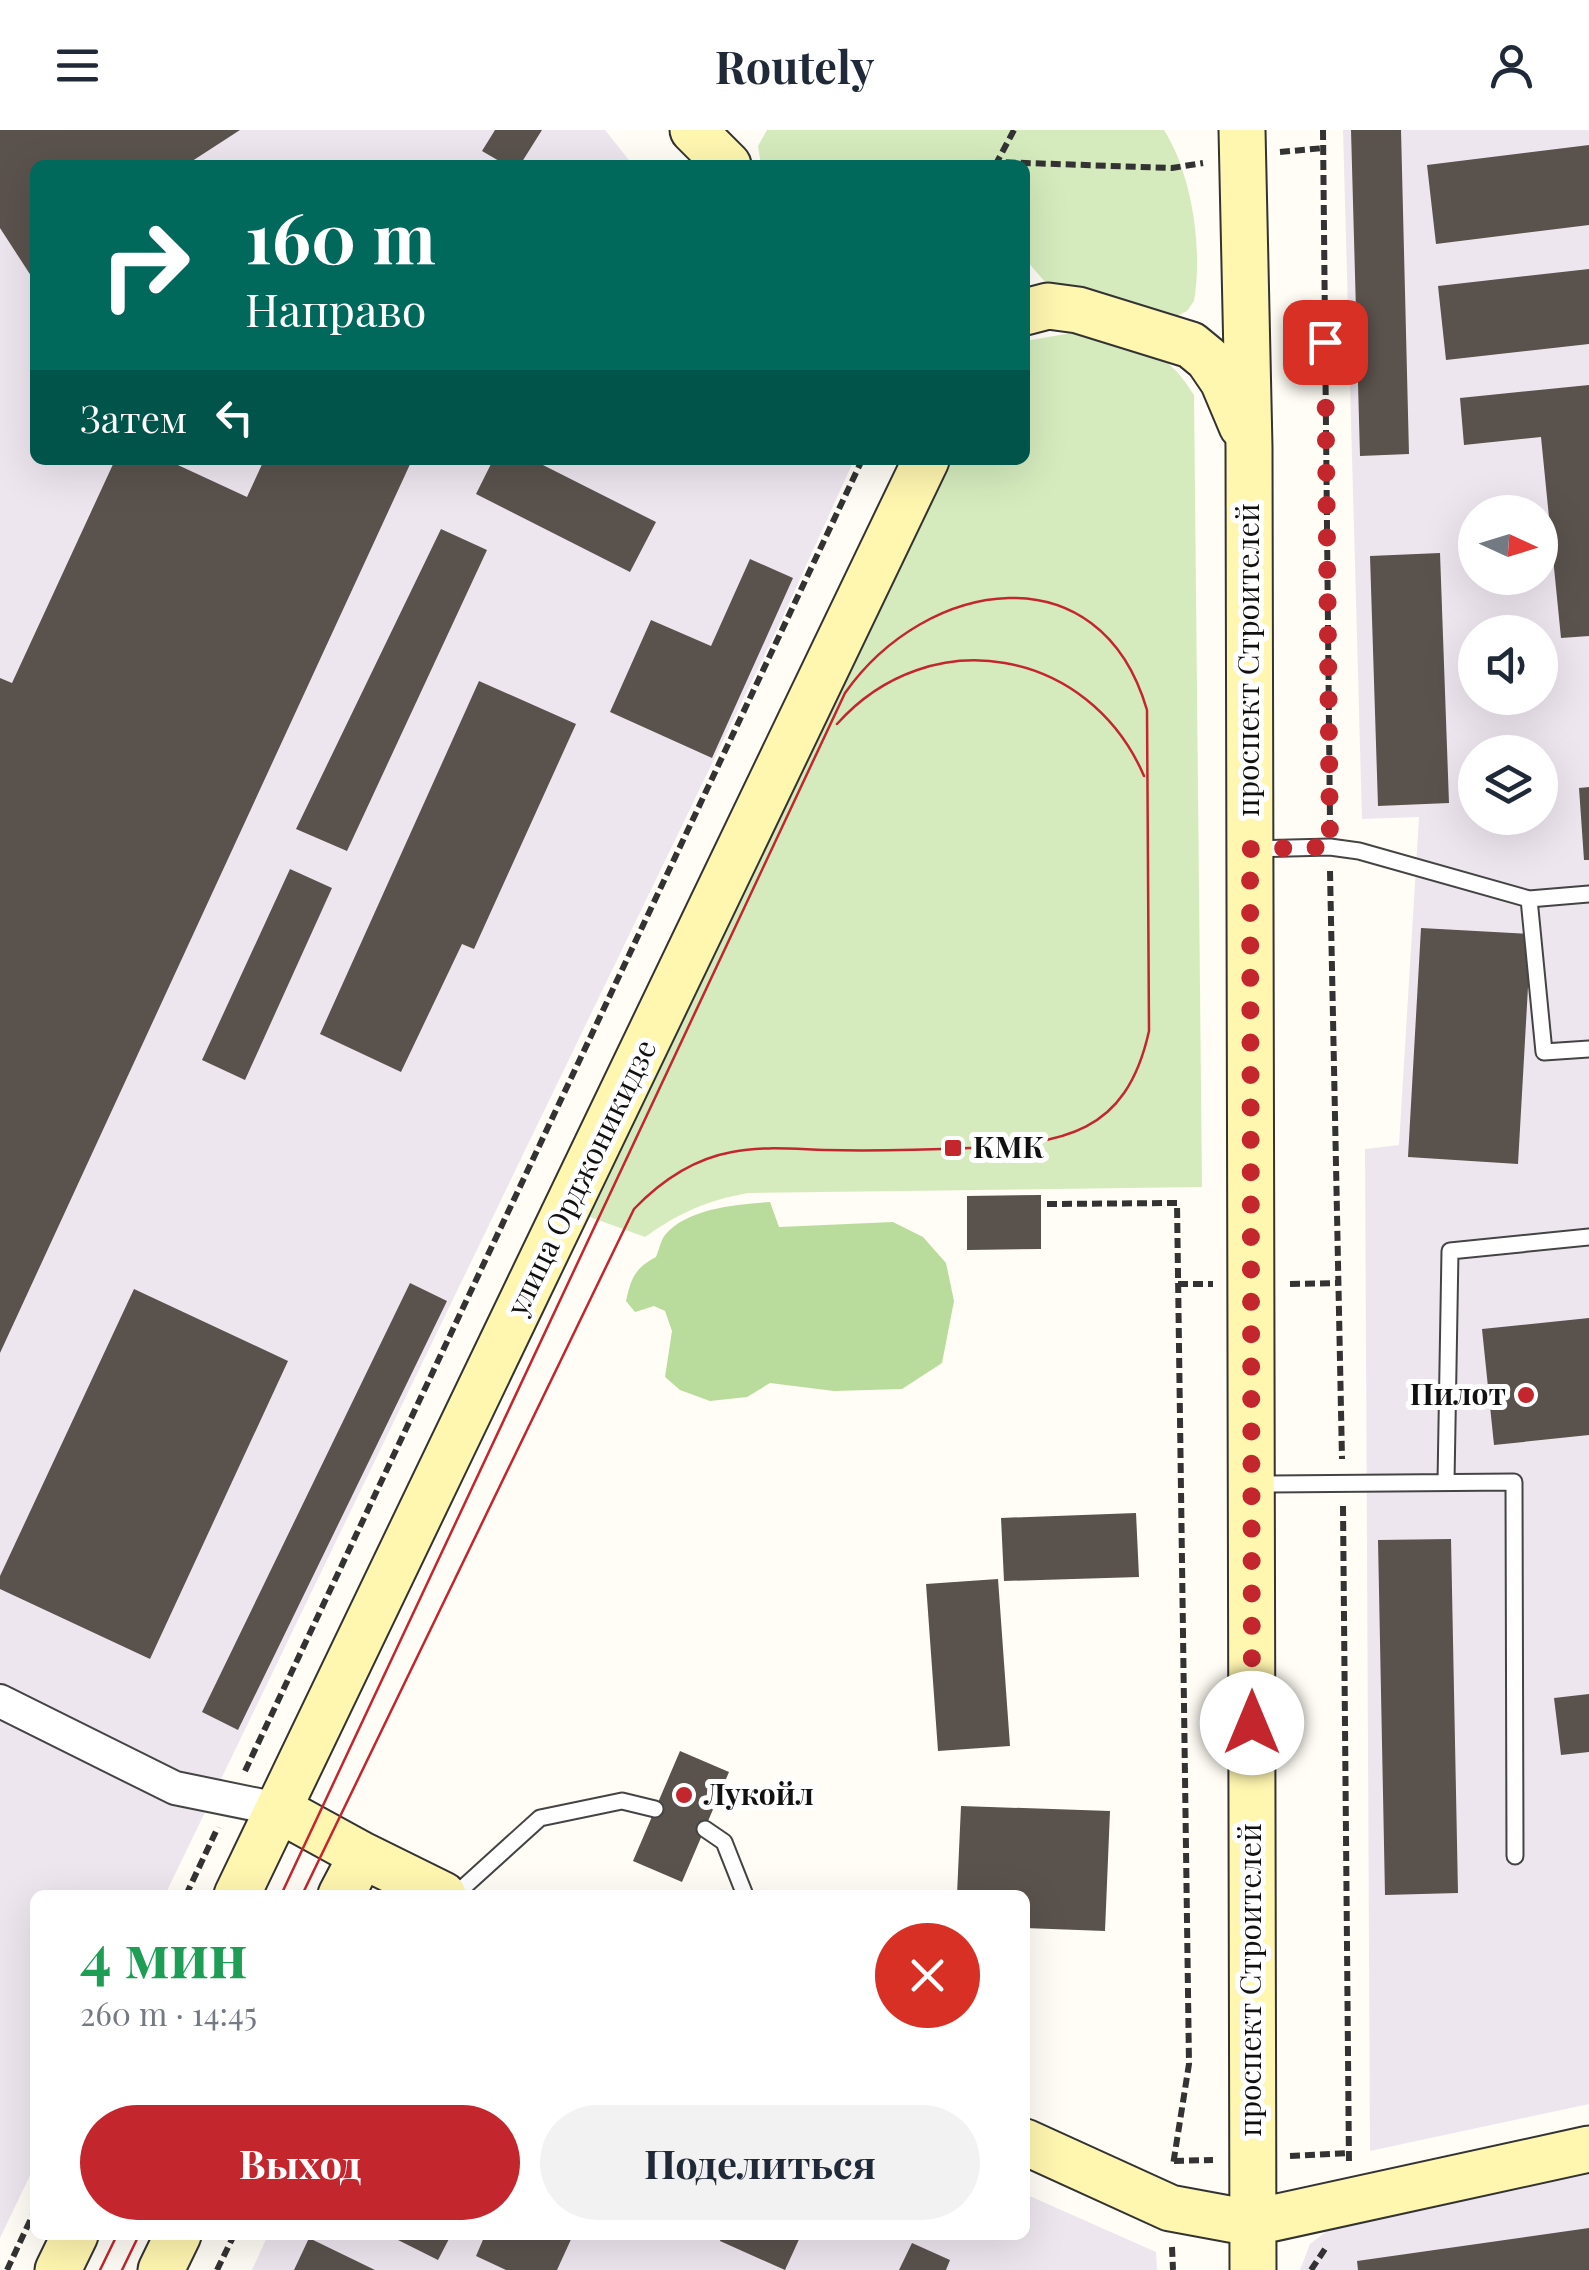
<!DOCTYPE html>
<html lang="ru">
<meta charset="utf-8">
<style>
:root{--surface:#fff;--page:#f2f2f3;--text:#1f2937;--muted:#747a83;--accent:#c4262e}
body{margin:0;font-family:"Playfair Display",serif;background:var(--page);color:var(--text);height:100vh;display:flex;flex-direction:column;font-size:38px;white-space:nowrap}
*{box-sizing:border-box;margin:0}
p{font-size:32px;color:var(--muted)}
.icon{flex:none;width:55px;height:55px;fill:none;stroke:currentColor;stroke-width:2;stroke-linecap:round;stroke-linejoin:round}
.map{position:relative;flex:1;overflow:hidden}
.drawer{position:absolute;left:30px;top:1760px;width:1000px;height:350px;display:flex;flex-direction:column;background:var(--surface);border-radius:15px;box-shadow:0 10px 40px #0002}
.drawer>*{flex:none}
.hud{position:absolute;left:30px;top:30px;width:1000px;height:305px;border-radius:15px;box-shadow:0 10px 40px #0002;background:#00695c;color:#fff;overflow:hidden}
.needle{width:65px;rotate:94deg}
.fabs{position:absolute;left:1458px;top:365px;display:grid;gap:20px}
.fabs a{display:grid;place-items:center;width:100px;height:100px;border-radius:50%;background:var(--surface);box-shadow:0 10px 40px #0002;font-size:50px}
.pin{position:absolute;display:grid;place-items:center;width:85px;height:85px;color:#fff;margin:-42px;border-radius:20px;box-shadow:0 5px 15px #0006}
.me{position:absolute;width:110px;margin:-55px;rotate:0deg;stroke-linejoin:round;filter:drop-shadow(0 0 8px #0008)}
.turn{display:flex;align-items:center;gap:35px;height:210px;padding:0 50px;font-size:45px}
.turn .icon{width:130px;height:130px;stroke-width:2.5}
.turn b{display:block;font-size:70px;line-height:85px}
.then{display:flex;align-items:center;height:95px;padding:0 50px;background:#0003;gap:20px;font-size:38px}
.round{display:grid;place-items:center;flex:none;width:105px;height:105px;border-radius:52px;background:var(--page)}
.overview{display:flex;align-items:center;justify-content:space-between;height:170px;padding:0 50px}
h1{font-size:60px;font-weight:700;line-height:75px;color:#1e9e55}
.cta{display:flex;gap:20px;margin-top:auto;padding:20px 50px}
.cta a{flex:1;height:115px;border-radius:60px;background:var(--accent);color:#fff;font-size:40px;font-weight:700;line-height:115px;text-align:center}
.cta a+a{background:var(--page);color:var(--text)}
header{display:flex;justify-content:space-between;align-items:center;height:130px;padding:0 50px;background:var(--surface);font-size:45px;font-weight:700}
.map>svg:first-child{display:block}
.industrial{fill:#eee6ef;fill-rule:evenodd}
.green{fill:#d5ebbd}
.forest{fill:#b9dc9c}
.building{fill:#5a524d}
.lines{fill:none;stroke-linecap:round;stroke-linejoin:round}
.lane-casing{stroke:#444;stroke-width:19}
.street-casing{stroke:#444;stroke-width:36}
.secondary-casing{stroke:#333;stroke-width:49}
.path{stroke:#333;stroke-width:6;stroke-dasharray:10 5;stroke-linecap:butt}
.lane{stroke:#fff;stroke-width:15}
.street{stroke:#fff;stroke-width:32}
.secondary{stroke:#fff6b0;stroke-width:45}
.tram{stroke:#c4262e;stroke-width:2.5}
.route{stroke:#c4262e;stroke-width:18;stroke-dasharray:0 32.4}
.poi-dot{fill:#c4262e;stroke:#fff;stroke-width:4}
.labels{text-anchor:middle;stroke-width:10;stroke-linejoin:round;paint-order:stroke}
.street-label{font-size:30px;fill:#111;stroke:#fff}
.poi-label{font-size:30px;font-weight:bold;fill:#111;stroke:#fff;text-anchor:start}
</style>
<header><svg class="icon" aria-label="menu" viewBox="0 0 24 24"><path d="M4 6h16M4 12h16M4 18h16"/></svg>Routely<svg class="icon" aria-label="person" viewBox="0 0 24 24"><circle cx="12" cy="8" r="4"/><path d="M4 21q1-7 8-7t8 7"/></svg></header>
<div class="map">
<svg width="1589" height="2140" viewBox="0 0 1589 2140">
<rect width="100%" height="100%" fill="#fffdf5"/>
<path class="industrial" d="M0,0H605L633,35H35V330H854L780,493L165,1765H35V2035L0,2108Z
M1343,0H1589V1974L1370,2021L1365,1019L1399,1015L1419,687L1362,689ZM1475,382H1540V448H1475ZM1475,502H1540V568H1475ZM1475,622H1540V688H1475Z
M1589,2041V2140H1300L1310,2114L1336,2094Z
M1025,2064L1156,2122L1157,2140H252L268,2105H1025Z"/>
<path class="green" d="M767,0H1164C1192,44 1203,119 1194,171L1187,181L1173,188L1047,154L1025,129V35H761L758,16Z
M1089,200C1139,218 1165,217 1194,265L1202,1057L748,1063C708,1070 678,1083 645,1107L590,1087L951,330H1025V211Z"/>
<path class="forest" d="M770,1072L779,1097L893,1092L923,1107L946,1133L954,1171L942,1233L902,1259L834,1261L770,1253L747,1267L710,1271L680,1260L665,1247L672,1201L665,1181L654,1176L635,1182L626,1171C631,1148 635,1138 656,1127C659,1120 661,1110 665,1105C687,1078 739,1074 770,1072Z"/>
<path class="building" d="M0,0H240L186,35H35V152L0,98Z
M495,0H542L520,35H506L482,21Z
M1351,0H1401L1409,324L1360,326Z
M1589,15V95L1436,114L1427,35Z
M1589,139V214L1446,230L1438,156Z
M1589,255V506L1561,508L1541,307L1464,315L1460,268Z
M115,330H167L247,367L264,330H412L0,1223V548L12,553Z
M493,330H533L656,392L630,442L476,364Z
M441,399L487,420L347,721L296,699Z
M1440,423L1449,673L1378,676L1370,426Z
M750,429L793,448L712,628L610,582L651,490L711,516Z
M479,551L576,594L474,819L462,814L401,942L320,904Z
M1589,657V730H1584L1579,658Z
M290,739L332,758L245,950L202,930Z
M1421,798L1531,804L1518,1034L1408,1027Z
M1041,1065V1119L967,1120V1066Z
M410,1153L447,1171L238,1600L202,1582Z
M134,1159L288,1231L150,1529L0,1459V1446Z
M1589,1188V1305L1494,1315L1482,1199Z
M1136,1383L1139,1447L1004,1451L1001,1388Z
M1451,1409L1458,1763L1385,1765L1378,1410Z
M998,1449L1010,1616L938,1621L926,1454Z
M1589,1564V1622L1561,1625L1554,1568Z
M680,1621L729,1642L682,1752L633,1731Z
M961,1676L1110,1681L1105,1801L1025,1798V1765H957Z
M1589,2098V2140H1358L1357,2131Z
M388,2105H451L438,2130Z
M485,2105H573L557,2140H506L476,2126Z
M722,2105H801L785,2140L720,2111Z
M309,2108L375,2140H294Z
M912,2113L950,2130L946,2140H899Z"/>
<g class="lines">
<defs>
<path id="lane" d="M1254,719L1330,717L1359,721L1529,769L1589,764
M1529,769L1544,922L1589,919
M1446,1352L1450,1121L1589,1107
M1255,1354L1514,1352L1515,1726
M705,1699L724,1712L745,1765
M455,1765L540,1688L622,1671L655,1679"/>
<path id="street" d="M0,1571L175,1658L278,1679"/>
<path id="secondary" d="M693,0L728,35
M1242,0L1249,317L1253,2140
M1025,182L1048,176L1078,180L1191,215L1208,229L1223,251L1242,296
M278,1679L362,1725L443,1765
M237,1765L926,330
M341,1765L362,1725
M1025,2012L1170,2078L1251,2093L1589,2019
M58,2140L75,2105
M161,2140L178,2105"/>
</defs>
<use href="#lane" class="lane-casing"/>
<use href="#street" class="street-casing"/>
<use href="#secondary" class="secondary-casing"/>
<path class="path" d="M1014,0L997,32L1172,38L1203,33
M1323,0L1330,694
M1280,22L1324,18
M1330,741L1342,1329
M1047,1074L1177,1073L1189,1934L1173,2035
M1178,1154H1213
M1290,1154L1339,1153
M1343,1376L1349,2034
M245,1641L862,330
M186,1765L218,1697
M1290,2026L1349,2023
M1174,2031L1213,2030
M1172,2117L1173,2140
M7,2140L35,2080
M217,2140L234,2105
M1311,2140L1325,2119"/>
<use href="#lane" class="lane"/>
<use href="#street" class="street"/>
<use href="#secondary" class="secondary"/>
<path class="tram" d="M837,594C930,490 1089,518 1144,646
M281,1765L845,563C926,448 1100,419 1147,580L1149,901C1126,1005 1063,1013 970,1018C921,1020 873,1021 824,1020C793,1019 762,1016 732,1022C693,1029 661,1051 634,1079L302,1765
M100,2140L117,2105
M122,2140L139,2105"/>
</g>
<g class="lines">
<path class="route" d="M1252,1593L1250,719L1330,717L1325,212"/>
</g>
<g class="poi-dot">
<rect x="943" y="1008" width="20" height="20" rx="5"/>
<circle cx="1526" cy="1265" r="10"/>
<circle cx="684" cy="1665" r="10"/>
</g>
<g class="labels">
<g class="street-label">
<text transform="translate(1249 530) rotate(-90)" y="10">проспект Строителей</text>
<text transform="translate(582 1048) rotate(-64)" y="10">улица Орджоникидзе</text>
<text transform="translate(1251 1850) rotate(-90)" y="10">проспект Строителей</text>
</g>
<g class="poi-label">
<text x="973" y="1028">КМК</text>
<text x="1506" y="1275" text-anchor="end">Пилот</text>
<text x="704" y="1675">Лукойл</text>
</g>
</g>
</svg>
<div class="fabs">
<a><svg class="needle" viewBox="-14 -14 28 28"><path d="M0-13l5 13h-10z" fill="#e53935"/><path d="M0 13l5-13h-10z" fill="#747a83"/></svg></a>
<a><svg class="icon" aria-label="sound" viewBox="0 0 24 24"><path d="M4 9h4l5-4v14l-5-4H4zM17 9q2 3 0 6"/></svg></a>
<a><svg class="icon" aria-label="layers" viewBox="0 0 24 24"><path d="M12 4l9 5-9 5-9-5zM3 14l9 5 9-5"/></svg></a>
</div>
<div class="pin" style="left:1325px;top:212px;background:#d93025"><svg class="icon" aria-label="arrive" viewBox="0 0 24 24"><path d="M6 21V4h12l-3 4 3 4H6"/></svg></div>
<svg class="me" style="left:1252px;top:1593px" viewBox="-20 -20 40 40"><circle r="19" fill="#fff"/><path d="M0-13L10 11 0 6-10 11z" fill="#c4262e"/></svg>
<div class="hud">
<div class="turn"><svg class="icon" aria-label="right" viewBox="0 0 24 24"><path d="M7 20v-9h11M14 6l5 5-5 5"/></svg><div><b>160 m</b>Направо</div></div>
<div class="then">Затем<svg class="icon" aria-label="left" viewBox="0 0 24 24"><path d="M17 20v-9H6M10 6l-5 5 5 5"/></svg></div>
</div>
<section class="drawer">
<div class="overview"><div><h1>4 мин</h1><p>260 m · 14:45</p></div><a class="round" style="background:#d93025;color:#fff"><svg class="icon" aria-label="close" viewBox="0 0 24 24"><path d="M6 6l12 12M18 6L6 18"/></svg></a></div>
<div class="cta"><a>Выход</a><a>Поделиться</a></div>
</section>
</div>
